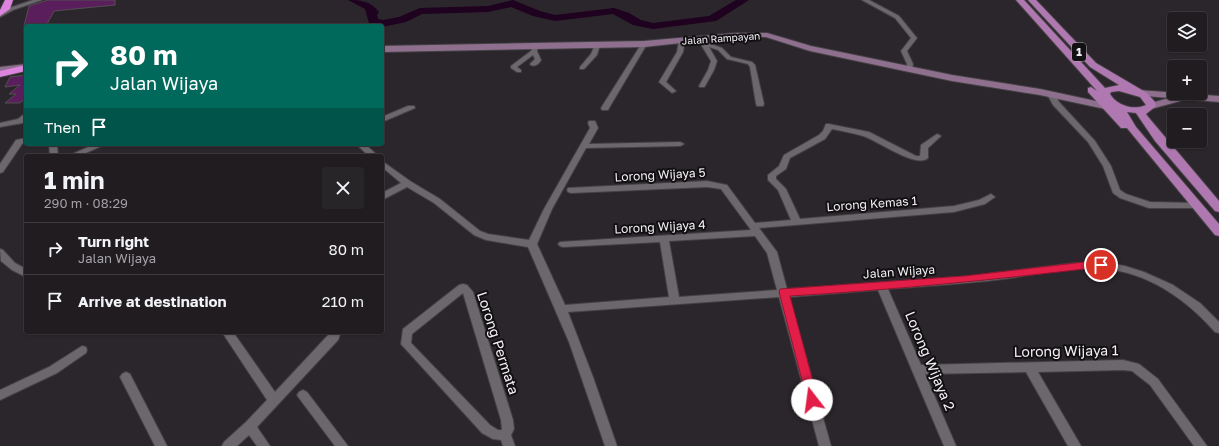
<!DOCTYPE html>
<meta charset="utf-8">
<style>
:root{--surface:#201c20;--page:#282529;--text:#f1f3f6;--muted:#a2a1a5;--line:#3d3a3e}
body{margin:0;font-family:"Golos Text",sans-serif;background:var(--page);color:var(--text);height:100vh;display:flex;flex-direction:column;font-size:15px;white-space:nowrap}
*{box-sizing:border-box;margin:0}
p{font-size:13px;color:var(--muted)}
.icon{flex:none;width:22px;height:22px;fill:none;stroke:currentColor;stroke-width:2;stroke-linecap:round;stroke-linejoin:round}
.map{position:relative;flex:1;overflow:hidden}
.details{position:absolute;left:24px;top:154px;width:360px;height:180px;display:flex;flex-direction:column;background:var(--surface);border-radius:4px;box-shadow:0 1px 3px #0004,0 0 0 1px var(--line)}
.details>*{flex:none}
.banner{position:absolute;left:24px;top:24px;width:360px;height:122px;border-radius:4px;box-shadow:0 1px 3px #0004,0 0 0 1px var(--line);background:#00695c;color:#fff;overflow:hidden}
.tools{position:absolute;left:1167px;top:12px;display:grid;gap:8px}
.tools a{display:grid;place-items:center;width:40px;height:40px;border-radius:4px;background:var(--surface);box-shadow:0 1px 3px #0004,0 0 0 1px var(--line);font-size:20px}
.pin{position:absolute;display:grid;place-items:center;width:34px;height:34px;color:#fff;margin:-17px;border:2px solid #fff;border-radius:50%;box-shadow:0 1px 4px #0007}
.me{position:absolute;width:44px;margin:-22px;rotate:345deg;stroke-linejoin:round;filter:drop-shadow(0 0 3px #0008)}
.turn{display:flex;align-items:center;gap:14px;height:84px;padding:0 20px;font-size:18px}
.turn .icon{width:52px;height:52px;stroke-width:2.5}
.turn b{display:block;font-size:28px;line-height:34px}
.then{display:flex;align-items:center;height:38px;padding:0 20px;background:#0003;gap:8px;font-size:15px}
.round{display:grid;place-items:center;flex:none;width:42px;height:42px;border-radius:4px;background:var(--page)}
.summary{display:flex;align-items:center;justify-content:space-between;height:68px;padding:0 20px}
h1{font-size:24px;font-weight:700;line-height:30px}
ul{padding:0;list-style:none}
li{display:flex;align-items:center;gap:12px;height:52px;padding:0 20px;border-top:1px solid var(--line)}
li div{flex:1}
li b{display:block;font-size:15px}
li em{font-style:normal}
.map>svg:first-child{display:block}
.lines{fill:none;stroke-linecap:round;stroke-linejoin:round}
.river{fill:#1f0120;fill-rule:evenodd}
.building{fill:#5b1e5d;stroke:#534e53}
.street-casing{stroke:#444144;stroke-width:2}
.secondary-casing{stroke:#444144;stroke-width:2}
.primary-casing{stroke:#444144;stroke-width:2}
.highway-casing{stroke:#444144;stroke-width:2}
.street{fill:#6c676c;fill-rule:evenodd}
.secondary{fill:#8e708e;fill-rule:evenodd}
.primary{fill:#b078b0;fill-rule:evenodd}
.highway{fill:#dd84de;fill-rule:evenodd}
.route{fill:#e11d48;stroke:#92132f}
.labels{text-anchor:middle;stroke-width:4;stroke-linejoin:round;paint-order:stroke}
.far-street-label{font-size:10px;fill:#f4f1f4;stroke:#121012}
.shield{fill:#121012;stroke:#b0aeb0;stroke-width:1}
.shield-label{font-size:11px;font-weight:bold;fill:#f4f1f4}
.street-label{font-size:12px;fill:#f4f1f4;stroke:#121012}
.near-street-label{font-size:14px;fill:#f4f1f4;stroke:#121012}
</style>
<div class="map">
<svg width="1219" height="446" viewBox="0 0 1219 446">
<rect width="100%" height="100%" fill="#2b262b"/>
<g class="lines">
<path class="river" d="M348,0C361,0 370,1 379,12L377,15L378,19L383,20L399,17L420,8L488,6L513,0L540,11L555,15L614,8L629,13L641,20L653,23L709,16L736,0H749L716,21L653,29L633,25L613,14L555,21L533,16L511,7L488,12L422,14L406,22L382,27L369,23L365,9Z"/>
</g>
<path class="building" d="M48,0H115V5L54,11L46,26H24L29,6Z
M26,75V98L20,103H5L16,94H9L20,85L5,87L10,77Z"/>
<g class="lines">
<defs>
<path id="street" d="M33,0H42L13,10L0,17V13L9,8Z
M862,0H869L899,16L916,37L917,38L907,51L913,64L912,70L910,71L907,69V64L901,51L911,38L895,18Z
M682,39L685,41L683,52L666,82L676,91L672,93L659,82L677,52L679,41Z
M703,41L722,48L731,57L752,62L755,65L764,104L763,106H757L756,104L750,67L748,64L727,59L718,50L709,47L717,61L714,70L705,86L704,87H700L699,86L708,70L711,61L700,43Z
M642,43L647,44L609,108L608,110H602L601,108Z
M536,44L539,46L537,51L541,60C539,64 535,67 531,65L530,64L535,59L533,55L517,67L521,70V72H517L511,68V66L531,51L534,45Z
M595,44L600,45L597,55L584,69H580V67L591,54Z
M1048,92H1054L1059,102L1095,141L1111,166L1120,190L1126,194L1150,202L1195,203L1199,206L1198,208H1149L1120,198L1113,193L1103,166L1088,142L1053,105L1047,94Z
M408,106H414L415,108L382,122V117Z
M23,115H26V120L23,123L0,127V123L18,119Z
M589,121H595L598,128L589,144L680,142L684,144L680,146L586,148L552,209L537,244L565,305L669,297L660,242L563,247L560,246L558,244L560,242L751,230L721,189L707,187L571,193L568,192L567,190L568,188L707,181L727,185L755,223L791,220L778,190L768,180V175L779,166L784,155L819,135L823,131L826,124H829L869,132L916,156H920L921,145L937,134L941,136L928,148V158C916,169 877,140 863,136C853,133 842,131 832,129L825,139L790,158L786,169L776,176V179L786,189L800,219L954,206L979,200L991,194L995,197L985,204L954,212L759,228L777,252L787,289L971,276L1075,263L1102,262L1125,266L1144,272L1173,285L1200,303L1219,322V333L1215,332C1187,300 1147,271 1102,269C1069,267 1035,275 1003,279C965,284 926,286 888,289L921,365L1123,360L1139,364L1158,379L1207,446H1194L1150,385L1132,371L1123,370L1038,372L1081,446H1068L1026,372L925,374L956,446H944L878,290L789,297L831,446H819L779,297L568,312L593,377L617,446H605L569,342L528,247L486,240L474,235L434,203L407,187L382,200V193L401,183L382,167V161L410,181L440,199L480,231L488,234L529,240L544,209L590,128L588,123ZM755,236L767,253L777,290L679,297L669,241Z
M26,138V142L22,144L3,172L0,173V164L16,140Z
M49,144H57L58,156H50Z
M95,144H106L79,156H68Z
M356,144H365L378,156H369Z
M0,249L3,250L15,263L26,269V277L12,270L1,261Z
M463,284L467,285L473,292L513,420L514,429L511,435L515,446H503L501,440L493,439L482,433L401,344L403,329L459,285ZM463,293L501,420L502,430H498L490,425L411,343L412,334Z
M222,332H233L275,392L331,332H341L338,340L257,427L270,446H257L249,435L237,446H222L224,442L246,422L267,400Z
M82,346L86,347L87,350L86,353L57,373L0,400V390L49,367Z
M126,372L130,374L167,446H155L120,377L122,374Z
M303,390L307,392L348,446H335L299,398L297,395L299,392Z"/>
<path id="secondary" d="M736,33H767L811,46L952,75L1040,89L1105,103L1110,106L1105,109L1040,95L952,81L810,51L766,37H736L644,47L382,52V46L644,41Z
M26,64V70L0,73V67Z
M1138,90L1219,96V102L1182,99L1180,101L1151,109L1146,106L1148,104L1169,98L1135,95L1133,93Z"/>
<path id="primary" d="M1016,0H1024L1105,88L1119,85L1090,67L1028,0H1036L1096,63L1147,93L1155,102L1156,106L1146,114L1149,118L1219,201V212L1215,211L1155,141L1136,113L1127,112L1136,127L1219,224V236L1215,235L1127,128H1121L1088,92V88L1091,87L1097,91ZM1119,91L1140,97L1146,105C1134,111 1116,105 1110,94L1111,92Z"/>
<path id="highway" d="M5,0H13L10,9L0,16V10Z
M26,65V71L0,77V71Z"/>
</defs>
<use href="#street" class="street-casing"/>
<use href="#secondary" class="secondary-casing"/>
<use href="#primary" class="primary-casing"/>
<use href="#highway" class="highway-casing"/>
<use href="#street" class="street"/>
<use href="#secondary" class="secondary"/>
<use href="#primary" class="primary"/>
<use href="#highway" class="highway"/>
</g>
<path class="route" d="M1093,261L1104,263L1106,265L1101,269L1093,268C992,280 891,290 790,296L818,400L816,403L812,405L808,403L779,292L780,289L964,276Z"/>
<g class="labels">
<g class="far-street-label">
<text transform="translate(721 38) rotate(-4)" y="4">Jalan Rampayan</text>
</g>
<rect class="shield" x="1072" y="43" width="14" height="18" rx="3"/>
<g class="shield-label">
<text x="1079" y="56">1</text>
</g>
<g class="street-label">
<text transform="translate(660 175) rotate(-3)" y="4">Lorong Wijaya 5</text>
<text transform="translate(872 204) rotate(-4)" y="4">Lorong Kemas 1</text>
<text transform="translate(660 227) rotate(-3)" y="4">Lorong Wijaya 4</text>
<text transform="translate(899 272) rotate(-4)" y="4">Jalan Wijaya</text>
</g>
<g class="near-street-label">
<text transform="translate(498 343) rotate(72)" y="5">Lorong Permata</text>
<text transform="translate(1066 351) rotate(-1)" y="5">Lorong Wijaya 1</text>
<text transform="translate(930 361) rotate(67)" y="5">Lorong Wijaya 2</text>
</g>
</g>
</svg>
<div class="tools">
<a><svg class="icon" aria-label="layers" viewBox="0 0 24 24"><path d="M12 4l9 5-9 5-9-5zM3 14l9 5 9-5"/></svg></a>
<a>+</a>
<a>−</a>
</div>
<div class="pin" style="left:1101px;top:265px;background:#d93025"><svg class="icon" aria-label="arrive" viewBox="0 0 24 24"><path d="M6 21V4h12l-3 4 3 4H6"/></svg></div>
<svg class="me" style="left:812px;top:400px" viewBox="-20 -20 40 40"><circle r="19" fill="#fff"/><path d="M0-13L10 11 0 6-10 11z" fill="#e11d48"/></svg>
<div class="banner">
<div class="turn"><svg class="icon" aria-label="right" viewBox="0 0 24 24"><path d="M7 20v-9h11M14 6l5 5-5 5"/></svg><div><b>80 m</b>Jalan Wijaya</div></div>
<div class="then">Then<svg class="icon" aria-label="arrive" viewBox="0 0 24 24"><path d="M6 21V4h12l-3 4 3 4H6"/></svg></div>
</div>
<section class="details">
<div class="summary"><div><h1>1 min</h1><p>290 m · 08:29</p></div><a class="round"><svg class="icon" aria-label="close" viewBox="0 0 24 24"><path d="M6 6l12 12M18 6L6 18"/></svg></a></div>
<ul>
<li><svg class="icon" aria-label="right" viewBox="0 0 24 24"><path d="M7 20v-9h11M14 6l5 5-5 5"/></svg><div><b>Turn right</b><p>Jalan Wijaya</p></div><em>80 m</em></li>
<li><svg class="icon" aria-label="arrive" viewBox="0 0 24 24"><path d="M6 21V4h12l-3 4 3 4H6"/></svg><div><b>Arrive at destination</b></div><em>210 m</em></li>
</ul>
</section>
</div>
